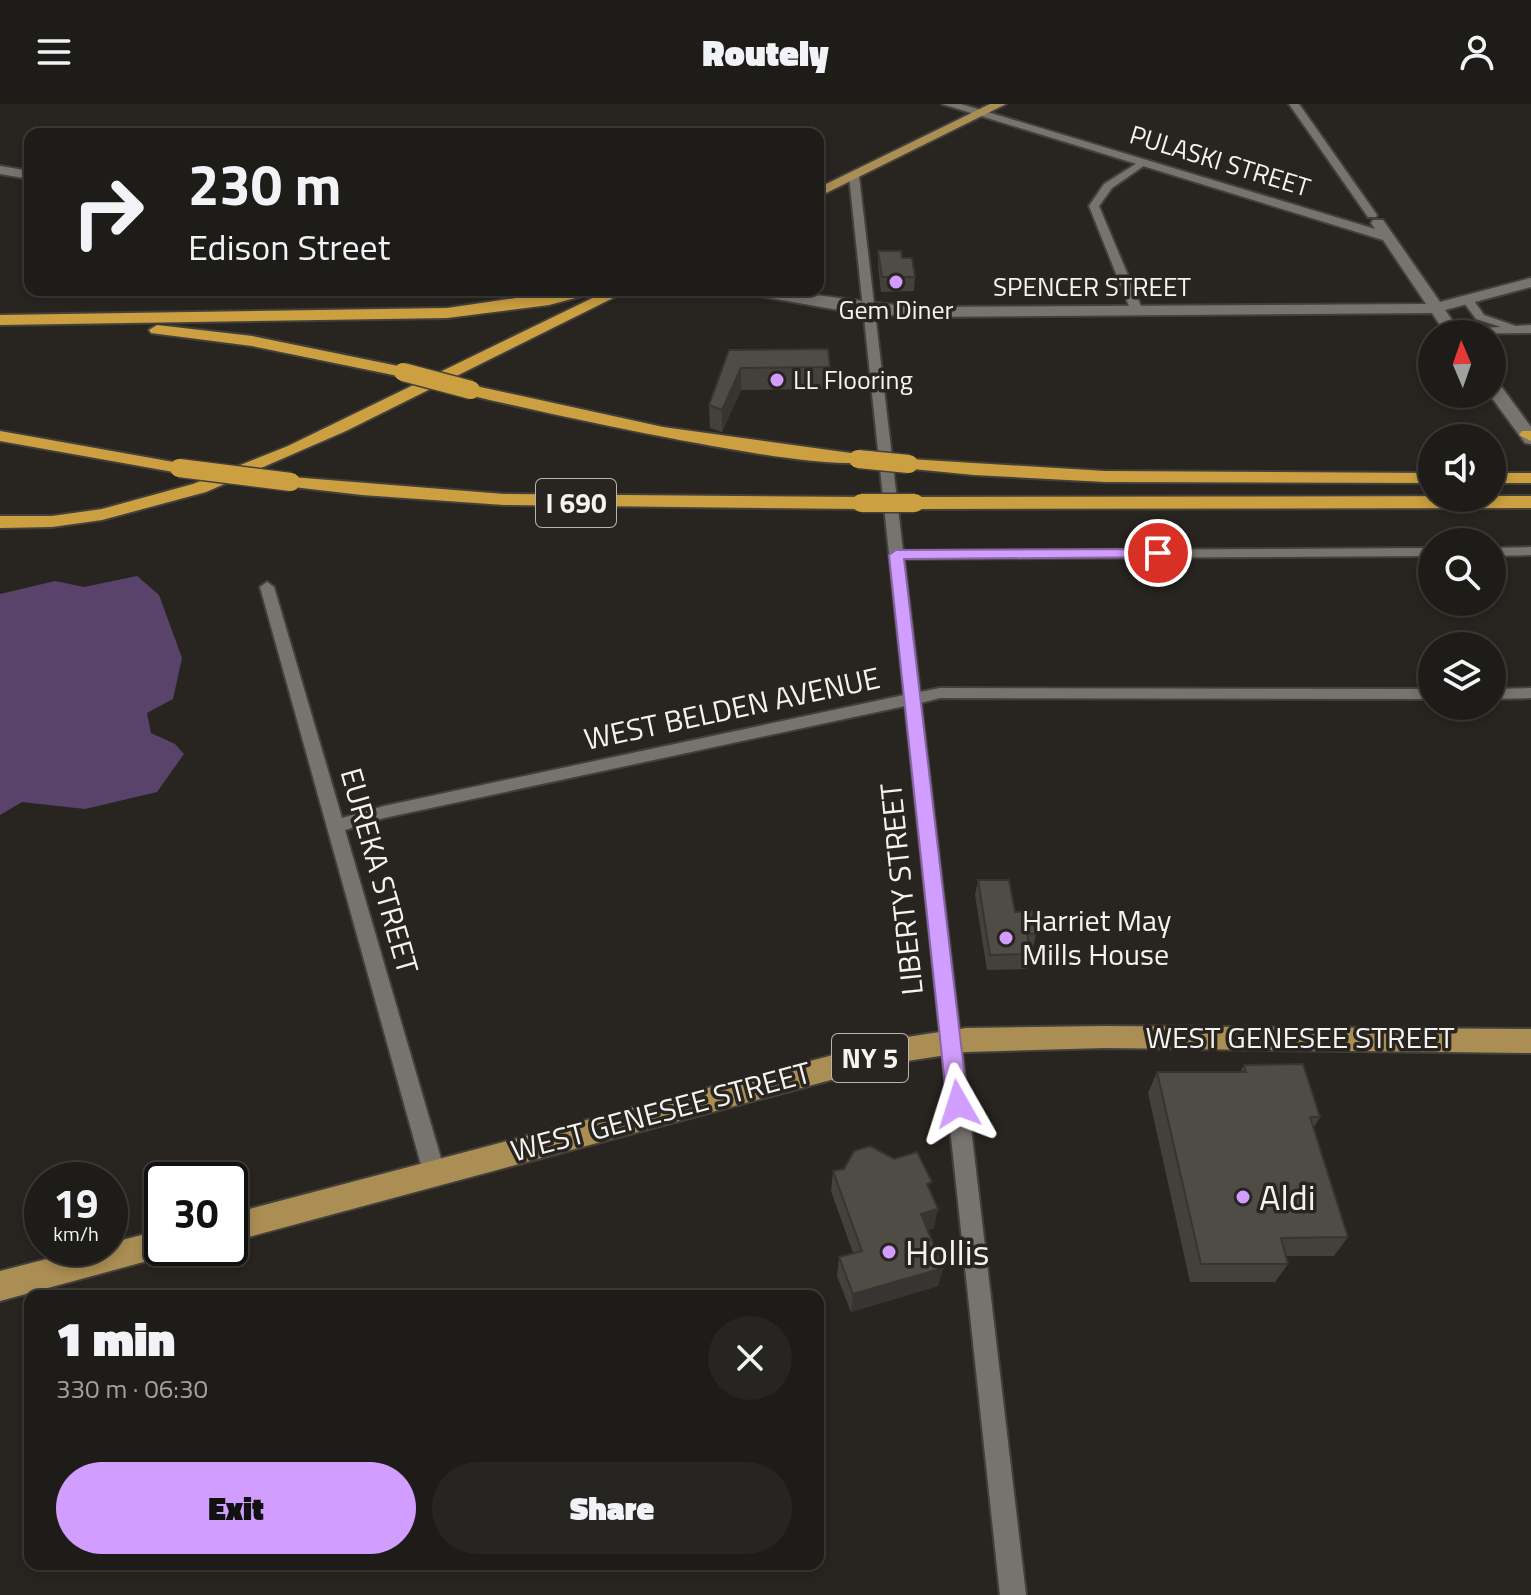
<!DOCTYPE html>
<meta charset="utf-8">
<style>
:root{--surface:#1e1c18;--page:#262521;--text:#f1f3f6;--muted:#a1a1a2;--line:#3c3a37;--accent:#d19dfe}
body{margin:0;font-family:"Titillium Web",sans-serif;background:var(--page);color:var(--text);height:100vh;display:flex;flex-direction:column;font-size:30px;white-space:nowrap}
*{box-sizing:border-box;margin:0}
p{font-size:26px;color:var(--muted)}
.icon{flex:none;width:44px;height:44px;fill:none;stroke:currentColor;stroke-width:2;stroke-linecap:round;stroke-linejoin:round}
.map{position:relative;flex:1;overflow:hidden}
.details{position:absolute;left:24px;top:1186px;width:800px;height:280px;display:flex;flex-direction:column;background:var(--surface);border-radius:16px;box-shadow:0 4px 12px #0003,0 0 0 2px var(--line)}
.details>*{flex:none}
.hud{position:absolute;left:24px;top:24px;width:800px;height:168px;border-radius:16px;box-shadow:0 4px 12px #0003,0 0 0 2px var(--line);background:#1e1c18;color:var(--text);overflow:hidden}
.needle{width:52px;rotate:358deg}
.controls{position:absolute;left:1418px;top:216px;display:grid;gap:16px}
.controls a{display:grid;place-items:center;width:88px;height:88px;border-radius:50%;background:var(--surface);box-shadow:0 4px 12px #0003,0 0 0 2px var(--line);font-size:40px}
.speed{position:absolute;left:24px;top:1058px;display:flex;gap:16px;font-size:40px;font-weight:700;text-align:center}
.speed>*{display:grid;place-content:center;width:104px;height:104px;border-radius:50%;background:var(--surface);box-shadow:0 4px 12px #0003,0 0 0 2px var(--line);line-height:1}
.speed small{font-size:20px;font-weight:400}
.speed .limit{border:4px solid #111;border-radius:12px;background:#fff;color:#111}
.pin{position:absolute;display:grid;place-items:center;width:68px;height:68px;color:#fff;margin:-34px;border:4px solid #fff;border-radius:50%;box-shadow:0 2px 8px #0007}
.me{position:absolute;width:88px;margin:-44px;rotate:354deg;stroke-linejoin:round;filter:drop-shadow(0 0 6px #0008)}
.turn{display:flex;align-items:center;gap:28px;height:168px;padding:0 32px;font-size:36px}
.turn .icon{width:104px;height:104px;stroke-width:2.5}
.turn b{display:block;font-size:56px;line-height:68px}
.round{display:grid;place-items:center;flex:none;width:84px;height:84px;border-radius:42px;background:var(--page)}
.overview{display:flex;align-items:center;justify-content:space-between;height:136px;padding:0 32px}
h1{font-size:48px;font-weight:800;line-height:60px}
.button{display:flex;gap:16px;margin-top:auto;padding:16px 32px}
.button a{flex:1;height:92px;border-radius:48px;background:var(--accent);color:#111;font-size:32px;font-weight:800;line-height:92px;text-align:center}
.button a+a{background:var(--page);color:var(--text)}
header{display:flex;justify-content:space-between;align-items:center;height:104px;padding:0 32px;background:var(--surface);font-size:36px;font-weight:800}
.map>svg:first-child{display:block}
.forest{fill:#59436b}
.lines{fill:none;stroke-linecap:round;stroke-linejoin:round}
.street-casing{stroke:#43403c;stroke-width:4}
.secondary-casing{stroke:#43403c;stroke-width:4}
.primary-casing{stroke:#43403c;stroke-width:4}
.highway-casing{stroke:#43403c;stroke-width:4}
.street{fill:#77746e;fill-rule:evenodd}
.secondary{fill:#77746e;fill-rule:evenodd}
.primary{fill:#aa8e53;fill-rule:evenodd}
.highway{fill:#cca041;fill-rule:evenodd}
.highway-bridge-casing{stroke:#43403c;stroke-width:21;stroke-linecap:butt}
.highway-bridge{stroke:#cca041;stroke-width:18}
.wall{fill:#44413c}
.shaded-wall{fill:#373531}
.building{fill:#4f4c46;stroke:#373531;stroke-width:2}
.route{fill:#d19dfe;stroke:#8866a5;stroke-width:2}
.poi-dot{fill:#d19dfe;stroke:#282520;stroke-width:3}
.labels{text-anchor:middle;stroke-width:7;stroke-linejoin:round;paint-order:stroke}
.far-street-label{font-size:26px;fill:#f4f3ef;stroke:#282520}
.far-poi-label{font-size:26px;fill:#f4f3ef;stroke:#282520}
.shield{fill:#282520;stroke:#b7b5b1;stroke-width:2}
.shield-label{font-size:28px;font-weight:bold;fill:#f4f3ef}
.street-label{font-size:30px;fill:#f4f3ef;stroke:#282520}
.poi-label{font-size:30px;fill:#f4f3ef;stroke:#282520;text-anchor:start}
.near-poi-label{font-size:36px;fill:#f4f3ef;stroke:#282520;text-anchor:start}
</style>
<header><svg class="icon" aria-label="menu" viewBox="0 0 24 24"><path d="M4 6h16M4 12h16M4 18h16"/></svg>Routely<svg class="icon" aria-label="person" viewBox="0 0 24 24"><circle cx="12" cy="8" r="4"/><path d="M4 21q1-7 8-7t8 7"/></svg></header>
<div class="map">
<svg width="1531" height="1491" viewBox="0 0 1531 1491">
<rect width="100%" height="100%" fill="#282520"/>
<path class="forest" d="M137,472L159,491L182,554L173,595L147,609L151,629L175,640L184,650L157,688L85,705L22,698L0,711V490L55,477L84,483Z"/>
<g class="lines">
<defs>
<path id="street" d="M1289,0H1299L1377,111L1376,113H1368Z
M1142,56L1147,59L1145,61L1112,84L1099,102L1143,207L1137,210L1131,207L1089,102L1104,80Z
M854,69L859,72L903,447L1432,444V452L904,455L920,588L940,584L1432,585V595L940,594L921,599L1026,1491H1000L905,602L384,714L345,726L445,1068L442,1075L434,1078L426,1075L423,1068L260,483L267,478L274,483L342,714L384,702L904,591L849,72Z
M1468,193L1472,194L1484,211L1516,222L1531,221V229L1449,230L1454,225L1501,223L1476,215L1462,196Z
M1531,443V451L1492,452V444Z
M1531,584V594L1492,595V585Z"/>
<path id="secondary" d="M942,0H961L1375,125L1371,119L1373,116H1383L1440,198L1531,174V183L1445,206L1462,230H1446L1432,209L915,213L844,207L743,189L740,186C799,186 857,198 915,203L1426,200L1383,136Z
M0,62L30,67V75L0,70Z
M1492,277L1498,278L1531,323V340L1525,339L1489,290H1492Z"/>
<path id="primary" d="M990,0H1006L818,93V84Z
M1105,922L1531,925V949L1105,944L966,948L894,959L230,1138V1110L894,935L966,924Z
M162,1126V1144H175L173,1150L0,1197V1167L90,1144H110V1139Z"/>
<path id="highway" d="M571,186H597L594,189L549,201L447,214L0,221V211L447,204Z
M609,186H629L346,327L206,388L102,416L52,423L0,424V412H52L102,405L193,380L288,342Z
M157,221L252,232L403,263L411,268L403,273L252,242L151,229L149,226Z
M471,281L663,323L858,350L867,355C845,377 513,302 465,290L463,286Z
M0,327L179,359L188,364L179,369L0,337Z
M1522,327H1531V337L1519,331Z
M909,355L1105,367L1432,369V379L1105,378L974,371L903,364L900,360L903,356Z
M1492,369H1531V379H1492Z
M291,373L504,390L861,393L870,399L861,405L504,401L362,391L285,382L282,378Z
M1531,392V404L915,405L906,399L915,393Z"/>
</defs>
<use href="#street" class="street-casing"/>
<use href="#secondary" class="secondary-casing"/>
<use href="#primary" class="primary-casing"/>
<use href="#highway" class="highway-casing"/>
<use href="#street" class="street"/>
<use href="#secondary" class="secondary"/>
<use href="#primary" class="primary"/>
<use href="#highway" class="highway"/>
<defs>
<path id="highway-bridge" d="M403,268L471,286
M858,355L909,360
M179,364L291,378
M861,399H915"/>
</defs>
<use href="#highway-bridge" class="highway-bridge-casing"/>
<use href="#highway-bridge" class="highway-bridge"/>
</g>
<path class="wall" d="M878,147L902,154L915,173L914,187L881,188L878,161Z
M729,246L830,263L829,285L741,286L722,328L710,324L709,301Z
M978,776L1015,808L1036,830L1033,845H1030L1031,850L1027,865L987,866L975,791Z
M1244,961L1320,1013L1314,1023L1348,1133L1334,1152H1286L1288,1160L1275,1178H1190L1148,989L1157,968H1240Z
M894,1055L930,1086L934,1124L928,1126L943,1164L938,1182L851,1208L837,1172L839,1153L853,1149L831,1087L833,1067Z"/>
<path class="shaded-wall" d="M741,264V286L722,328V306Z
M938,1105L934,1124L917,1129L921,1110Z
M943,1164L938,1182L851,1208L853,1190Z"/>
<path class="building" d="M878,147H901L902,154H912L915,173H882Z
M828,245L830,263L741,264L722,306L709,301L729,246Z
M978,776H1009L1015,808L1032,807L1036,830H1027L1031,850L990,851Z
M1303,960L1320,1013H1310L1348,1133L1281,1134L1288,1160H1201L1157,968H1246L1244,961Z
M870,1042L894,1055L917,1048L932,1078L927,1080L938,1105L921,1110L943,1164L853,1190L839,1153L862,1147L833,1067L844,1065L854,1047Z"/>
<path class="route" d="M1158,445L1165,449L1163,453L904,455L968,1000L965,1006L958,1009L950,1006L947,1000L889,451L896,446Z"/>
<g class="poi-dot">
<circle cx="896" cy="178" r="8"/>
<circle cx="777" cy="276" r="8"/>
<circle cx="1006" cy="834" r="8"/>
<circle cx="1243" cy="1093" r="8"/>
<circle cx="889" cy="1148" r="8"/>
</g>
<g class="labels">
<g class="far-street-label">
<text transform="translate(1220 57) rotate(17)" y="9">PULASKI STREET</text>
<text x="1092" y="192">SPENCER STREET</text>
</g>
<g class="far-poi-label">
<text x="896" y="215">Gem Diner</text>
<text x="793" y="285" text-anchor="start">LL Flooring</text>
</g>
<g class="shield">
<rect x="536" y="375" width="80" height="48" rx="6"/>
<rect x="832" y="930" width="76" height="48" rx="6"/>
</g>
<g class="shield-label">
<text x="576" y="409">I 690</text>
<text x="870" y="964">NY 5</text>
</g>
<g class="street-label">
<text transform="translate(732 605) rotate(-12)" y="10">WEST BELDEN AVENUE</text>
<text transform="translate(379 767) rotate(74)" y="10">EUREKA STREET</text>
<text transform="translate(902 785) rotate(-96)" y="10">LIBERTY STREET</text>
<text x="1300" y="944">WEST GENESEE STREET</text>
<text transform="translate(661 1008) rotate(-15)" y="10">WEST GENESEE STREET</text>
</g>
<g class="poi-label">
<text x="1022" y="827">Harriet May<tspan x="1022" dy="34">Mills House</tspan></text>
</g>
<g class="near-poi-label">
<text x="1259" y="1106">Aldi</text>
<text x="905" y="1161">Hollis</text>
</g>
</g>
</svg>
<div class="controls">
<a><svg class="needle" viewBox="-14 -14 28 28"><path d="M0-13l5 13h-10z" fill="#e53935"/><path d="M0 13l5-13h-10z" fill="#a1a1a2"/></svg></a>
<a><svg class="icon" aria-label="sound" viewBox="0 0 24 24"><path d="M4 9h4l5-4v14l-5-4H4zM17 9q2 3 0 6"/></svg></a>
<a><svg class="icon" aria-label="search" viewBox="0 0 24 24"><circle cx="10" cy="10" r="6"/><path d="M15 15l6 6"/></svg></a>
<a><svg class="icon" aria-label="layers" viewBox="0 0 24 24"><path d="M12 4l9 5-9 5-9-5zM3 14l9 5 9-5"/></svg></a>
</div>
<div class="speed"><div>19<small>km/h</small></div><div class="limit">30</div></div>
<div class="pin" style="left:1158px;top:449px;background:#d93025"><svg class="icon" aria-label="arrive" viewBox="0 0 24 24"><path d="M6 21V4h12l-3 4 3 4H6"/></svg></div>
<svg class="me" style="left:958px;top:1000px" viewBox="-20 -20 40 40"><path d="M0-17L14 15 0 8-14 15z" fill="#d19dfe" stroke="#fff" stroke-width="4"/></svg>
<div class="hud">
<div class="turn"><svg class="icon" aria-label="right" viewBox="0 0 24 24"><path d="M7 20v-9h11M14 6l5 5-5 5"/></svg><div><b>230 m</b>Edison Street</div></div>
</div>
<section class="details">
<div class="overview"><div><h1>1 min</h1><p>330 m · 06:30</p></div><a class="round"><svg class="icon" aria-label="close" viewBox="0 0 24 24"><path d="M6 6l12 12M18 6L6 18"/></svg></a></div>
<div class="button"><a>Exit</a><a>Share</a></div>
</section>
</div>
